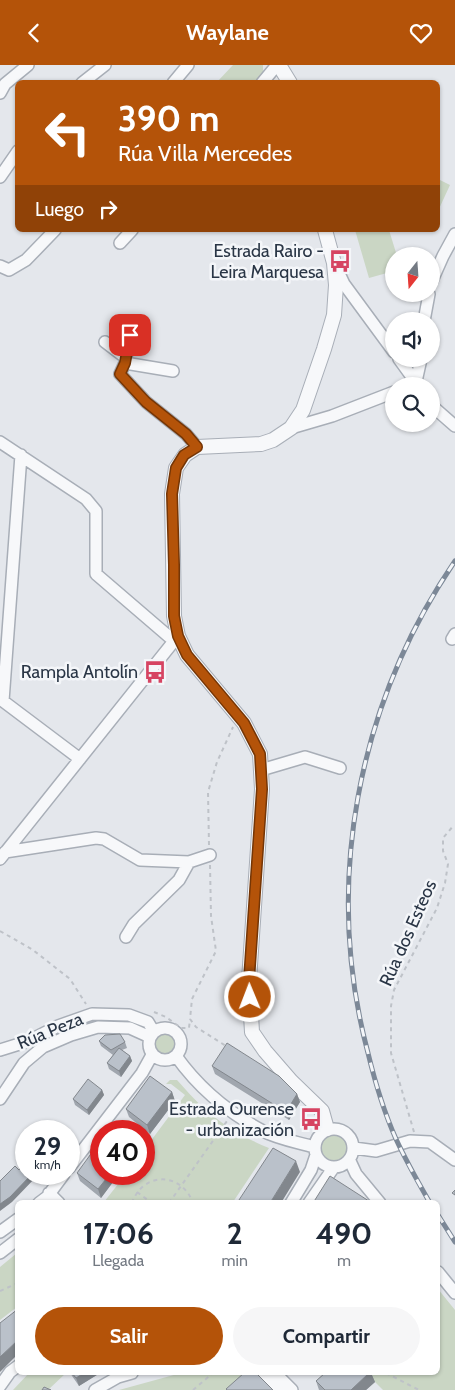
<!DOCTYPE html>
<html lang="es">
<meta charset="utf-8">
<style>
:root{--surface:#fff;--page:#f6f6f7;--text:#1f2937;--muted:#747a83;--accent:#b45309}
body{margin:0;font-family:Cabin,sans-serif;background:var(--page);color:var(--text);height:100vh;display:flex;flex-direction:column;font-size:19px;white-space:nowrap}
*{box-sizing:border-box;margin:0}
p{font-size:16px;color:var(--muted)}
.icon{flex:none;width:28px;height:28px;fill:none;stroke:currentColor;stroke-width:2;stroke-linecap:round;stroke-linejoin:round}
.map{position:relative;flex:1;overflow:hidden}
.panel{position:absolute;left:15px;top:1135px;width:425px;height:175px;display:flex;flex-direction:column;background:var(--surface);border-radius:8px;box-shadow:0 1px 4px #0004}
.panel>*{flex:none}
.banner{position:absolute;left:15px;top:15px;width:425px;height:152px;border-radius:8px;box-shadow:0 1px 4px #0004;background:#b45309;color:#fff;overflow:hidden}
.needle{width:32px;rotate:197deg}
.tools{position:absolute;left:385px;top:182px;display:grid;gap:10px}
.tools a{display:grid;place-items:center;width:55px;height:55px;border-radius:50%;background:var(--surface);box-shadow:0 1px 4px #0004;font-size:25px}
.speed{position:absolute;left:15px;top:1055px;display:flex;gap:10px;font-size:25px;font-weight:700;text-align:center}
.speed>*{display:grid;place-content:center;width:65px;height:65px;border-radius:50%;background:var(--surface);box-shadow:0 1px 4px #0004;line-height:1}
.speed small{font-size:12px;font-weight:400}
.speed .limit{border:8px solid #d22;background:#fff;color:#111}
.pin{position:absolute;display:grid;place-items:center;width:42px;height:42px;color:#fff;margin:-21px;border-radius:10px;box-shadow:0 2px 8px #0006}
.me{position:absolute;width:55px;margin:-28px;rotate:359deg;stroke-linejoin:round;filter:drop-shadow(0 0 4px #0008)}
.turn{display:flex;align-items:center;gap:18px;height:105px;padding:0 20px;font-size:22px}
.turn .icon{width:65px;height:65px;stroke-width:2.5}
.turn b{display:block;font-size:35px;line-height:42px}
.then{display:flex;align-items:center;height:48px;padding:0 20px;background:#0003;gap:10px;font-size:19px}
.eta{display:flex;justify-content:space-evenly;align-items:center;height:85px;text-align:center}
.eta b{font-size:30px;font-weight:700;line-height:35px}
.action{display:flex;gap:10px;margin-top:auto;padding:10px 20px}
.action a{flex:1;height:58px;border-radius:30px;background:var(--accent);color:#fff;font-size:20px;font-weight:700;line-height:58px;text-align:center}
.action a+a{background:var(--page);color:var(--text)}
header{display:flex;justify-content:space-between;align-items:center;height:65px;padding:0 20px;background:var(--accent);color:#fff;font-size:22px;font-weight:700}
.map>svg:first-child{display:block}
.green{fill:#cad6c4}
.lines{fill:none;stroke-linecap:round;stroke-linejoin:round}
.minor-casing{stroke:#a8aeb7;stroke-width:14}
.tertiary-casing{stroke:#a8aeb7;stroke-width:16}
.path{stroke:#bec2c8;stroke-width:2;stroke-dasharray:4 4;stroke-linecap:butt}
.minor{stroke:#f7f8fa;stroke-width:11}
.tertiary{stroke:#f7f8fa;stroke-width:14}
.rail-casing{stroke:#7c8897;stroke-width:5}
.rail{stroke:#f4f6f9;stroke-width:3;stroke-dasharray:9;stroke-linecap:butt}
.wall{fill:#a0a6ae}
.shaded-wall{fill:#82878d}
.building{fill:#bac1ca;stroke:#82878d}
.route-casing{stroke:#753606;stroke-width:12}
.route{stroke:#b45309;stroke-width:9}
.labels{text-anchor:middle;stroke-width:5;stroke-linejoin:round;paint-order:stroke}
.poi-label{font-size:18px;fill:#2a3646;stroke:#f4f6f9;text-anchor:end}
.street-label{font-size:18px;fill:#2a3646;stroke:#f4f6f9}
</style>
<header><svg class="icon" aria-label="back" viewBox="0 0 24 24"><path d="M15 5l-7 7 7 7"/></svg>Waylane<svg class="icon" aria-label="heart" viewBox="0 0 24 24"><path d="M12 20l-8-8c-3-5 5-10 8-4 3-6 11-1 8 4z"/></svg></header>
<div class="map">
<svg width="455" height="1325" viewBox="0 0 455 1325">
<rect width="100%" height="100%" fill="#e4e7ec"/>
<path class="green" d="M233,0H263V7L255,17H217Z
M438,114L450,120L438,146Z
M355,165H389L397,191H394V206L369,213Z
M154 978a11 11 0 1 1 22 0a11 11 0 1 1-22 0Z
M170,1015H177C188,1027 198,1039 211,1049C227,1063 249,1075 269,1083L233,1137H104L126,1109H144V1085L185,1030L171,1019H166Z
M321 1083a13 13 0 1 1 26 0a13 13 0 1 1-26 0Z
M17,1188V1242L0,1255V1202Z
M438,1224L455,1245V1325H383L366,1308H438Z
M29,1308H66L48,1325H13Z
M181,1308H244L246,1312L241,1325H119Z"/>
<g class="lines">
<defs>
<path id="minor" d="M82,18L105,0
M173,18L188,0
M262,18L277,0
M0,28L5,19L28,0
M0,112L18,86
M120,178L132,165
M0,201L9,205L26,195L55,165
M337,204L344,219L394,287
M431,218L443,191L455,169
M424,256L429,229
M105,277L126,293
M399,294L412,312L413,321
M125,298L130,270
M173,306L125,298L120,309L146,337L186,369L197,382
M415,321L421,294
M431,340L455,361
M291,363L332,351L394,327
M0,377L86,434L96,446V509L174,576
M21,390L3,636L80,694
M452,574L455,569
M261,705L305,692L340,703
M5,787L96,773L104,774L140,795L189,797L210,790
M0,794L178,571
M126,872L134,859L179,815L189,797
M149 979a16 16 0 1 1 32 0a16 16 0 1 1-32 0Z
M0,985L29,976L58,961L92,949L129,950L148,957L154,967
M176,991C198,1022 229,1048 263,1066C278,1074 297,1077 314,1082
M0,1034L24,998L43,982L71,970L98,962L130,963L150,972
M315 1083a19 19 0 1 1 38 0a19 19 0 1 1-38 0Z
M354,1083L376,1086L410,1076L430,1077L455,1095
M350,1096L356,1109L380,1138
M69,1103L142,1008L152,990
M49,1128L59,1138
M39,1138L47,1132L64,1109
M291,1138L311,1105L316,1090
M309,1138L334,1102
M0,1167L18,1154
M0,1188L18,1174
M438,1207L455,1228
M261,1308L278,1325
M275,1308L292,1325
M0,1321L10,1307L18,1301
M95,1325L118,1312L132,1308"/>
<path id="tertiary" d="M279,0L290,18
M325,165L334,198L336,220L334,250L324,284L303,345L291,363L273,375L261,379L197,382L185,390L176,403L172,429L174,551L178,571L187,590L244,658L260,689L262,724L249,915L252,967L265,986L291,1016L322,1046L327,1064"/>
</defs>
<use href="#minor" class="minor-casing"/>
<use href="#tertiary" class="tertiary-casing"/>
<path class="path" d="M209,780L208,727L217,697L233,662
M210,800L211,851L216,886L192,934L190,954L196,962L226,981
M0,866L33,885L70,914L86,939
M154,947L166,952L181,963H189L190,954
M414,1067L391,988V941L394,925L437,843L445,818L448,799L443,786V773L454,760
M137,1127L152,1138
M132,1138C143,1106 182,1107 193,1138
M169,1138L227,1056
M0,1226L18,1218
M386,1308L419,1325
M193,1325L213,1308"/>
<use href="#minor" class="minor"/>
<use href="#tertiary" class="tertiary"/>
<defs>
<path id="rail" d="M430,1138C418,1117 406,1096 396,1074C384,1047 375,1017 368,988C323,819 357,640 455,496
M438,1150L455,1177"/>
</defs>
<use href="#rail" class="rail-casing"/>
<use href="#rail" class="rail"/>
</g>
<path class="wall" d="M99,976L125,977L127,983L122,985L130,991L132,996L121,1012L109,1004L107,998L113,990L101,981Z
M212,1001L297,1029L300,1037L289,1055L215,1009Z
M102,1025L104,1030L89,1050L75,1040L73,1034Z
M172,1027L175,1036L150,1069L129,1052L126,1044Z
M77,1108L101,1109H119L101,1133L80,1116Z
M70,1308H100L79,1321Z
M325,1308H371L375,1317L366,1325H319L316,1316Z"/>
<path class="shaded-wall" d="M130,991L132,996L121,1012L119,1006Z
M102,1025L104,1030L89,1050L87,1045Z
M172,1027L175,1036L150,1069L147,1060Z
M297,1029L300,1037L289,1055L286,1047Z
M296,1096L300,1107L281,1138H270Z
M32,1109H36L37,1111L12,1137L0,1146V1139Z
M39,1109H44L40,1113Z
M110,1109H119L101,1133L98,1124Z
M18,1275V1289L0,1307V1292Z
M84,1308H100L79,1321L76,1313Z
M369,1308H371L375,1317L366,1325H351Z"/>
<path class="building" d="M120,969L125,977L111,985L99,976L105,970Z
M227,978L279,1011L297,1029L286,1047L212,1001Z
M119,983L130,991L119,1006L107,998Z
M150,1011L172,1027L147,1060L126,1044Z
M88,1014L102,1025L87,1045L73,1034Z
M51,1060L60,1066H47Z
M101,1075V1109H110L98,1124L77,1108Z
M273,1083L296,1096L270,1138H237Z
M26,1094V1109H32L10,1132L0,1139V1116L15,1101L19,1105Z
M330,1111L372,1138H313Z
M455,1125V1130L452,1128Z
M18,1244V1275L0,1292V1258Z
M72,1308H84L76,1313Z
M244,1308H256L273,1325H227L226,1324Z
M325,1308H369L351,1325H325L316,1316Z
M44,1322L51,1325H42Z"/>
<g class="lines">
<defs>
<path id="route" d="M130,270L125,298L120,309L146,337L186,369L197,382L184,390L176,403L172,429L174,500V551L178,571L187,590L244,658L260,689L262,724L249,915L250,932"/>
</defs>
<use href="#route" class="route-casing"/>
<use href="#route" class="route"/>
</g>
<defs>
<symbol id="bus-bare" viewBox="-9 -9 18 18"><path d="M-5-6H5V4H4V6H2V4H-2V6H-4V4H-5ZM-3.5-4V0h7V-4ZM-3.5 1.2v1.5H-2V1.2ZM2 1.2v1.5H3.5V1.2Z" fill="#d64462" stroke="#f4f6f9" stroke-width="2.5" paint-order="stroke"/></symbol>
</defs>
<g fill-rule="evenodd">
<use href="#bus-bare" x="324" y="180" width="32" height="32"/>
<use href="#bus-bare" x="139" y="591" width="32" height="32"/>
<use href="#bus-bare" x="295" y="1038" width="32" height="32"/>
</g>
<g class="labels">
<g class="poi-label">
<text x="324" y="192">Estrada Rairo -<tspan x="324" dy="21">Leira Marquesa</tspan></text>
<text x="138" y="613">Rampla Antolín</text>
<text x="294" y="1050">Estrada Ourense<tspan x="294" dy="21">- urbanización</tspan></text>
</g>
<g class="street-label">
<text transform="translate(408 868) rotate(-66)" y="6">Rúa dos Esteos</text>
<text transform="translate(50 966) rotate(-22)" y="6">Rúa Peza</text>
</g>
</g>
</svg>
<div class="tools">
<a><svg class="needle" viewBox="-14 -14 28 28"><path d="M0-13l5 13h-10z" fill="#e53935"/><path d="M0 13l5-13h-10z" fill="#747a83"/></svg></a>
<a><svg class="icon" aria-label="sound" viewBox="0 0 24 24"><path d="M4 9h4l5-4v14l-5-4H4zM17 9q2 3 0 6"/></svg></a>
<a><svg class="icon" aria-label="search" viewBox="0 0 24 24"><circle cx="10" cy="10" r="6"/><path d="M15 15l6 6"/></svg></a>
</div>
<div class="speed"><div>29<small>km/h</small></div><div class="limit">40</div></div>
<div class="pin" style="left:130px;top:270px;background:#d93025"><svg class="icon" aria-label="arrive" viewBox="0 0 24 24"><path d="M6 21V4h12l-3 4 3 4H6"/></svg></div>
<svg class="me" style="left:250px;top:932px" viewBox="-20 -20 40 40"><circle r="17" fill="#b45309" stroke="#fff" stroke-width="3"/><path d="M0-11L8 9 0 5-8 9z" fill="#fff"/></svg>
<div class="banner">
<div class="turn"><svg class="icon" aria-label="left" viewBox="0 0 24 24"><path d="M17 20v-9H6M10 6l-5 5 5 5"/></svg><div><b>390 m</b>Rúa Villa Mercedes</div></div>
<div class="then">Luego<svg class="icon" aria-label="right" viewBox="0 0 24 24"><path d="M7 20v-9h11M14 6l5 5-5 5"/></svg></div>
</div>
<section class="panel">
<div class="eta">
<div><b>17:06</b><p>Llegada</p></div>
<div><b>2</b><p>min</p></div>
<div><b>490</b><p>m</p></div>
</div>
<div class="action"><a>Salir</a><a>Compartir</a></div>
</section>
</div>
